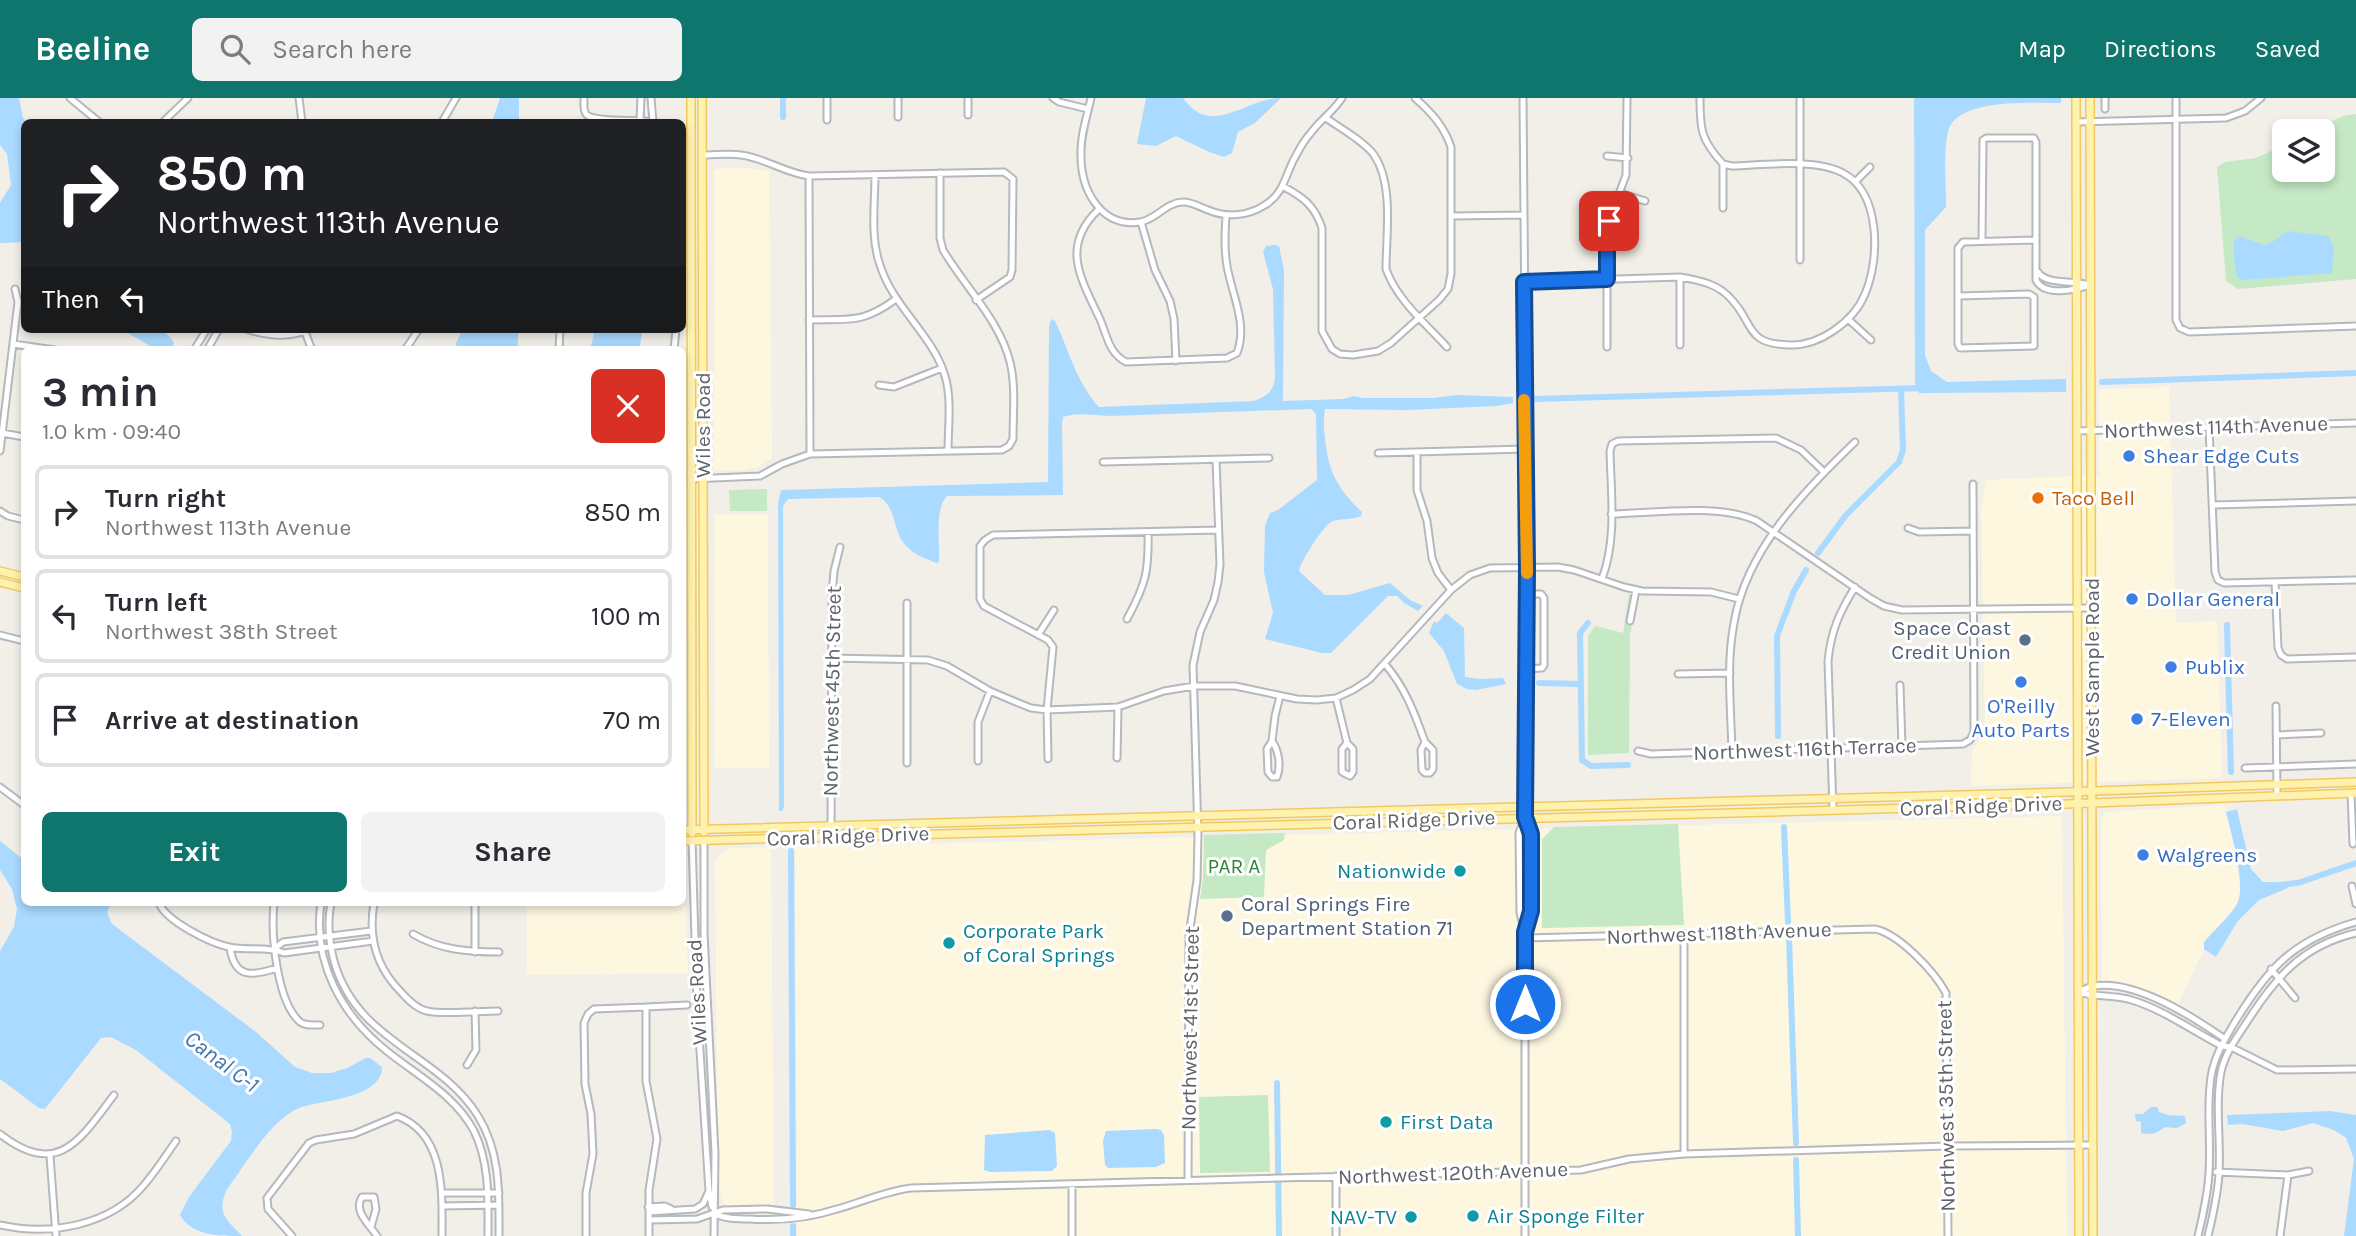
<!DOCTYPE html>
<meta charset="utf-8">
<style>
:root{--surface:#fff;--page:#f2f2f3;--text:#2b2b33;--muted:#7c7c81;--line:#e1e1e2;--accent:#0f766e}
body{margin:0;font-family:Karla,sans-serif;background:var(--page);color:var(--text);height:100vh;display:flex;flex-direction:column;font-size:26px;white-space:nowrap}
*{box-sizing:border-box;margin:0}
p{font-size:23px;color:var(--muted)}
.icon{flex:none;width:38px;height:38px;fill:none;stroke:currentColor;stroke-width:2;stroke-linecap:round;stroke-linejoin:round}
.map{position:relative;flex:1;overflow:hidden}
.drawer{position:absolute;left:21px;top:248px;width:665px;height:560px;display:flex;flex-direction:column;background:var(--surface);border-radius:10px;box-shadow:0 4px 10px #0003}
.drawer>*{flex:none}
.guide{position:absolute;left:21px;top:21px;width:665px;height:214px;border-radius:10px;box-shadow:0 4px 10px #0003;background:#202124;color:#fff;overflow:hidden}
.controls{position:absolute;left:2272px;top:21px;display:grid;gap:14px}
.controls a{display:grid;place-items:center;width:63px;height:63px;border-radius:10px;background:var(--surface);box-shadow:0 4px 10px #0003;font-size:35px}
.pin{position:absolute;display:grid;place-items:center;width:60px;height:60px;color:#fff;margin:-30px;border-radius:14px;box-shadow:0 4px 10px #0006}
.me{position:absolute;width:77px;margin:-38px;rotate:0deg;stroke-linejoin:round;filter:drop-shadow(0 0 5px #0008)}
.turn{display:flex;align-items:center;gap:24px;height:147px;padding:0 21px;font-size:32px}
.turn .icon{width:91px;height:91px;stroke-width:2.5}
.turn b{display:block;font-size:49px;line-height:60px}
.then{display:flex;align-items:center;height:66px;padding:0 21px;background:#0003;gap:14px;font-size:26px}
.round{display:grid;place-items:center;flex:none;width:74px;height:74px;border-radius:10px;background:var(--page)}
.headline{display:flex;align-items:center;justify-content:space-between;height:119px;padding:0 21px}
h1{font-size:42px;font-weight:700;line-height:52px}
.primary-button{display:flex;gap:14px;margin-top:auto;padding:14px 21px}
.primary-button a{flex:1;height:80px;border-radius:10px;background:var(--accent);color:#fff;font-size:28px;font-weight:700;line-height:80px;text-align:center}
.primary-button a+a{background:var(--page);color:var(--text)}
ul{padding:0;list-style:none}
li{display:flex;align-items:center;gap:21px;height:94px;margin:0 14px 10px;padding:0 7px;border:4px solid var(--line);border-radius:10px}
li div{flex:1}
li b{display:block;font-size:26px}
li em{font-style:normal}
header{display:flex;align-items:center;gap:42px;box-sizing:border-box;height:98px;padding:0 35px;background:var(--accent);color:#fff}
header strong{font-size:33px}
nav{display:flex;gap:38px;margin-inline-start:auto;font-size:24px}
.search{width:490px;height:63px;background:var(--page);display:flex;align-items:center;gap:18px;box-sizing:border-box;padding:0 24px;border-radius:10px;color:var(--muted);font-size:26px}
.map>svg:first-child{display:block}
.commercial{fill:#fef7e0}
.green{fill:#c5e8c5}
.water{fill:#aadaff}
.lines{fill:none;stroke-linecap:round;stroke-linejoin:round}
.canal{stroke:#aadaff;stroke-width:6}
.minor-casing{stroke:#b5b8bc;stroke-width:9}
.major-casing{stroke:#f2c960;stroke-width:10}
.minor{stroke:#fff;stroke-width:5}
.major{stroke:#fff2af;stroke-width:7}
.route-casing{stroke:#114b97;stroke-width:18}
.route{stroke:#1a73e8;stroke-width:12}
.slow{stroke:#f59e0b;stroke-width:12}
.shop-dot{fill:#3f7fe0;stroke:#fff;stroke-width:2.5}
.food-dot{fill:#e8710a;stroke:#fff;stroke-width:2.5}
.service-dot{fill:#5c6f8a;stroke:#fff;stroke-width:2.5}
.culture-dot{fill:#0f9aa8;stroke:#fff;stroke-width:2.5}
.labels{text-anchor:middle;stroke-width:6;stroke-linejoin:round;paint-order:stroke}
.street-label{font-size:21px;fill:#5f6368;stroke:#fff}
.shop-label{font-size:21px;fill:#366cbe;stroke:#fff;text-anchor:start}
.food-label{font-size:21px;fill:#c56008;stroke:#fff;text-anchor:start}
.service-label{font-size:21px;fill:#4e5e75;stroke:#fff;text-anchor:end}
.park-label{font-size:21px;fill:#348238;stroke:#fff}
.culture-label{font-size:21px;fill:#0d838f;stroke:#fff;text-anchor:start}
.water-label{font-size:23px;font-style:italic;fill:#4174aa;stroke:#fff}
</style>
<header>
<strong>Beeline</strong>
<div class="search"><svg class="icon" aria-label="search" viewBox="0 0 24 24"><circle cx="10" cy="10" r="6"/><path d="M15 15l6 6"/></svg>Search here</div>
<nav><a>Map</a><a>Directions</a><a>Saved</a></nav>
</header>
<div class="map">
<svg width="2356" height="1138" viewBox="0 0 2356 1138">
<rect width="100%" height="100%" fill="#f1efe8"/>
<path class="commercial" d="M721,70H746L769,73L772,360L758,369L739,373H714V72Z
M2169,289L2176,525L2217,523L2222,680L1971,688L1972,653L1985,633L1981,412L1986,382L2099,377V291Z
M768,416L769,670H715L714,417Z
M2225,707L2237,762L2240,794L2238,805L2204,844V851L2177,908L2151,893L2132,887L2102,884L2101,720L2105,714Z
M2062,718L2067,1138H797L795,749Z
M771,749L774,1107H724L718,1083L715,765L721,755L729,750Z
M683,765L684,767L688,875L527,877V805H682Z"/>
<path class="green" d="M2356,16V181L2238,191L2226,183L2217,69L2225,64L2256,60L2284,47V72H2322V33H2312L2343,18Z
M767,391V413H730L729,392Z
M1629,496L1637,497L1630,537L1629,655L1588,657V538L1595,528L1623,535Z
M1678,726L1684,827L1542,830V741L1554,729Z
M1285,735L1284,742L1266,752L1264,799L1200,801L1203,780L1204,737Z
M1268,997L1270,1074L1200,1075L1199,999Z"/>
<path class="water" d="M0,0H19L23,20L27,24H24V144L0,145V105L11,87L7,56L0,47Z
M500,0H519V24H492Z
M1146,0H1183C1212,41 1245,0 1281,0L1255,25L1238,34L1232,55L1224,59L1209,54L1176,38L1156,48L1137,46Z
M1914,0H2061V5C2031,5 1957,0 1948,33C1943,57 1946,85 1946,109L1925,132V257L1931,273L1947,284L2066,281V294L1919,295L1915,285Z
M2287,133L2328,138L2334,149L2332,175L2242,182L2237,179L2234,160V143L2239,138L2265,147L2274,143Z
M1274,147L1279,148L1284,172L1283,303L1343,301L1354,298L1363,300H1433L1458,297L1513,299V305L1497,308L1407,312L1325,311C1323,321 1324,330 1325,340C1328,374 1338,391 1362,414L1361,418C1352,422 1343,420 1333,423C1324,426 1301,463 1299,473L1325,497H1348L1390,485L1410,502L1423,508L1418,513L1404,505L1397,498H1388L1331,555H1322L1265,541L1273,515L1264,474L1265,428L1270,415L1278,412L1317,382L1316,316L1311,311L1110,318C1094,317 1078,314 1063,319L1062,325L1063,397L947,398C934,411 940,445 939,463L937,465C926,461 910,455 903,444C893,431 896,408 879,399L788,401L783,408L784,709L782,713H779L778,405L781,392L1048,384L1049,229L1051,221L1055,223C1069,252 1076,284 1099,309L1254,303C1267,298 1273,294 1275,280L1273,191L1263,154L1266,148Z
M121,231C138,231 166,226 174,245L171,252H157Z
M463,231H518V252H457L456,245Z
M595,231H643L639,252H590Z
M1446,515L1464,530L1465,579L1480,581L1503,580L1506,586L1476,592L1467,591L1457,586L1444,553L1429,535L1434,523L1437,525Z
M2237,711L2251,771L2263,784H2287L2288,790L2259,802L2237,824L2216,859L2204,851V844C2214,832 2229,820 2237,806C2247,788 2231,735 2226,714Z
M0,743L24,762V805H111L107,814L112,826L256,934L295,969L312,975H331L347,970L366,960H370L382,969C382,1001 320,1002 299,1010C270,1022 246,1066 227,1091C216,1115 226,1121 242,1138C219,1138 192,1138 180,1117L189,1099L231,1043L232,1034L230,1026L136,952L111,939L101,940L45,1011L39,1010L0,981V853L14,829L17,811L12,791L0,772Z
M2151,1009H2157L2159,1014L2168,1017L2185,1018L2186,1025L2177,1030L2165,1029C2156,1036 2152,1037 2141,1035V1024L2136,1023L2135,1016H2143Z
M2330,1013L2356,1017V1138H2344L2354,1061L2346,1040L2334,1032L2313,1025L2283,1033L2242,1026L2228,1027L2227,1017Z
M1156,1031L1161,1032L1164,1037L1165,1065L1156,1069L1108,1070L1105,1067L1103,1043L1106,1033Z
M1050,1032L1055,1035L1057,1068L1052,1073L990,1074L984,1072L985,1037Z"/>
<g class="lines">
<path class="canal" d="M783,0V19
M2102,284L2356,275
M1534,301L1924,290
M1818,455L1846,417L1899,364L1903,352L1901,291
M1588,525L1580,535L1582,662L1591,668L1628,667
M2227,527L2231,674
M1539,585L1581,586
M1778,638L1777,538L1794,493L1806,472
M1784,729L1788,824
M791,753L793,1107
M2279,787L2298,785L2356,765
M1789,840L1796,1045
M1277,985L1279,1138
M1796,1062L1798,1138
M793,1128V1138"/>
<defs>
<path id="minor" d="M70,0L99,24
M299,0L302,24
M584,0C584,6 583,12 586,16C593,25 639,21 653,24
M651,0L653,24
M827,0V22
M898,0V19
M968,0V17
M1053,0L1059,4L1088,11
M1091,0C1087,19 1080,38 1081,58C1081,92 1101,130 1140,124C1156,122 1166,104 1183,104C1192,104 1200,109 1208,112C1227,120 1248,118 1265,107C1282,97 1285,80 1293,63C1298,54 1303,43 1310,36C1319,23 1333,14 1342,0
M1523,0L1527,469L1525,719C1536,750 1534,802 1525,834
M1700,0C1700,32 1701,42 1723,66
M2105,0V11
M2176,0V222L2180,230L2189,234L2356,228
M1326,20C1340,30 1365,44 1374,57C1394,86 1386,137 1386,171C1397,202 1425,225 1447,249
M640,22L641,0
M163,24L188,0
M442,24L456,0
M2076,24L2226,20L2245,13L2261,0
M703,57C715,57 729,55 741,57C765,60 785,75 809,78L1004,74L1013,81L1012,172L1010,179L976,202
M1607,58L1628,60
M875,77C875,106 870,139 880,167C893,209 933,237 945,278C952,301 948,329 948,353
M809,78L810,356
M1856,83L1870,69
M1284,89C1303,99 1315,108 1322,130V233L1332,251L1340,256L1353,257L1378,253L1391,245L1439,202L1448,191L1451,176V49C1444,28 1431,14 1415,0
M1620,95L1645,103
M1723,110V66
M1098,112C1061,148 1080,179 1099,219C1107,236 1108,255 1126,264L1227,260L1237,255C1248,226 1232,197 1227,168C1224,150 1225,135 1226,117
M1452,118L1523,117
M1141,124L1155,172L1170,203L1174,221L1176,263
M1982,143L1983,42L1986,40H2034L2036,44V182C2044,199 2075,192 2090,187
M1800,162V0
M2038,174C2045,187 2075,182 2090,187
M1680,179V247
M1524,184L1680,179C1699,182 1719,186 1732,202C1755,227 1745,246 1790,247C1820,248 1854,223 1865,196C1880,161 1881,95 1843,75C1815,60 1764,67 1732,68L1723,66
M1958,198L2029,196L2034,199V248L1960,250L1958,246V150L1963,144L2035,142
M809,222C850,221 862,226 896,201
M1849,222L1871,242
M246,231C267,238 289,241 310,231
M305,234L312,252
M13,246L55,252
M1607,249V139L1609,123L1626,77L1627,0
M194,252L207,231
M207,252L219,231
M405,252L419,231
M559,252L560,231
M674,252L676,231
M879,287L894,289L942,270
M2209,329L2215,474L2218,482L2224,485L2356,482
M2077,333L2356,325
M2,335L24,339
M0,353L18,204L15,191
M1417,354V392L1427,423L1432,460L1438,475L1451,492
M1378,355L1525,351
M1103,364L1269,360
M691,381L760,378L782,366L810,356L1002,352L1009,348L1013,341C1013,316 1016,288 1010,264C1000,223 965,189 943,152L940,140V75
M2213,407L2356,403
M0,413L8,418L24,422
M1611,416C1654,415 1719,405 1757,423L1870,500L1884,508L1902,512L2091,510
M1908,430L1919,434L1973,433
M1602,481C1617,441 1611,395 1610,353L1612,346L1618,343L1776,340L1801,352L1824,374
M2275,484L2278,550L2281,557L2287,561L2356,559
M1127,521C1146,486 1149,473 1148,434
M1630,523L1636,492
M0,537L24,543
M1038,537L1054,512
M831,560L928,562L947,568L990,593L1016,604L1031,610L1047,612L1118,609L1164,593L1194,588H1235L1297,601L1317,602L1336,600L1353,592L1370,581L1451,492L1470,477L1490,470L1558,469L1574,472L1624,489L1642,493L1711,494L1739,501
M1385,566C1406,591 1414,614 1425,644L1421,652L1422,672L1425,675H1430L1433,671V652L1425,644
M1526,571L1542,570L1544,567V500L1541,496H1527
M1678,576L1730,575
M1900,587L1902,648
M1336,600L1347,645L1342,651V674L1350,678L1353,674V651L1347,645
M2276,608L2277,698
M2276,637L2321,635
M1272,643C1279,653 1281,668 1277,679H1272L1268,674L1267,651L1272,643L1275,618L1280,598
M1638,653L1651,656L1963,646L1970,642L1974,634L1973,386
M1732,654C1731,611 1726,567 1734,525C1746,452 1804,393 1855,344
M1117,660L1118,609
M1048,661L1047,612L1053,549L1048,542L984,508L980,501V448L985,442L993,437L1218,432
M978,663V624L990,593
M907,665V505
M2245,670L2356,666
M0,689L24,707
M2351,696L2353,746
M1833,712L1828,563C1831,533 1839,515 1855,489
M1525,719L1519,735L1520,815L1525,834V1138
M831,738L832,496L834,473L840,449
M704,742V835L715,1055L714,1138
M692,743L697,906L709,1093L712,1109
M2352,788L2356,806
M159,805C166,823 210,845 229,849C247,853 267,848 284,855L373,843
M274,805C271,835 276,901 299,923C304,928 313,927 320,927
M321,805C312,864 342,918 388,954C418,978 455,997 474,1033C490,1066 488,1102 488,1138
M331,805C327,825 329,844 334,863C357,945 439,955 478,1018C501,1055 499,1096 499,1138
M374,805C368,839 376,869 401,894C408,902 417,911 427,913C444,917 479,913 498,913
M475,805V854
M413,836C440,852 468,854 499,854
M1684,836V1056
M1525,840L1875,831C1899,836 1934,873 1946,895L1948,1138
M230,850C235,881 252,878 277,870
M274,851L283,844L371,833
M2271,871L2295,900
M2078,894C2095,899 2111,897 2128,901C2161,910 2191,932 2222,948L2231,949L2277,972L2356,971
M2078,894C2083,892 2089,889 2094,888C2135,881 2193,919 2225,941
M467,967L476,952L475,913
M0,1036C58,1081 80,1042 114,997
M50,1058L56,1138
M2216,1074L2288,1077L2309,1073
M1336,1078V1138
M1188,1082L1189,838L1197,782L1198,737L1193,567L1200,534L1214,502L1218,484L1220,466L1216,362
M442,1095H499
M442,1108L499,1107
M648,1109L665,1108L671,1111
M649,1114L695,1111L703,1106L709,1093
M713,1115C725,1121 737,1121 750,1121C779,1123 809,1120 837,1111C862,1104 886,1093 911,1090L1581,1072L1629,1061L1684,1056L1948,1048L2093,1047
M649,1122L697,1121L723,1112L767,1111L809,1116
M0,1127C50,1138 110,1128 144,1087C156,1073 166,1057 176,1043
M371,1129L376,1111L374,1099H362C353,1113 369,1126 377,1138
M292,1138L268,1111L267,1100L309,1045L316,1042L354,1036L397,1018C446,1036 442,1096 442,1138
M586,1138V1095L593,1056L591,1016L585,986L584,925L588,916L594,911L646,909
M649,1138V1092L657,1041L646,983V909L687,907
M1072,1138V1086
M2198,1138C2203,1117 2208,1096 2209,1074C2211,1046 2207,1016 2210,988C2211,964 2223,944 2235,924C2268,870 2293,842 2356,824
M2208,1138C2213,1117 2218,1097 2219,1075C2221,1042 2215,1007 2221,974C2225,956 2235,942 2245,927C2274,881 2301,848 2356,835
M2280,1138L2288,1077"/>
<path id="major" d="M691,0L692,735
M702,0L704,734
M2076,0L2079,1138
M2090,0L2093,1138
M0,473L24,479
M0,484L24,490
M682,732L2066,694L2356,684
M682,743L2066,706L2356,695"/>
</defs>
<use href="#minor" class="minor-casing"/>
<use href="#major" class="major-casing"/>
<use href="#minor" class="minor"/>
<use href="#major" class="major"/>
</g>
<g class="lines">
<defs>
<path id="route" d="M1525,906V834L1531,813V736L1525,719L1527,469L1524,184L1607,181V139L1609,123"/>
</defs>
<use href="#route" class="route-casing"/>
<use href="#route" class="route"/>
<path class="slow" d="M1524,302L1527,475"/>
</g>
<g class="shop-dot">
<circle cx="2129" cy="358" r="7"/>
<circle cx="2132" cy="501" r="7"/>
<circle cx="2171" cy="569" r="7"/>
<circle cx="2021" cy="584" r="7"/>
<circle cx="2137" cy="621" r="7"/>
<circle cx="2143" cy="757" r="7"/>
</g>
<circle class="food-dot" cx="2038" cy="400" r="7"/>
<g class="service-dot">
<circle cx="2025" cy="542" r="7"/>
<circle cx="1227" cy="818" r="7"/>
</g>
<g class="culture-dot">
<circle cx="1460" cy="773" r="7"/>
<circle cx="949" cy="845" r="7"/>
<circle cx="1386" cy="1024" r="7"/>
<circle cx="1473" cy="1118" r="7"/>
<circle cx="1411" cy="1119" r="7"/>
</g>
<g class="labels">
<g class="street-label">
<text transform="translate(703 327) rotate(-90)" y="7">Wiles Road</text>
<text transform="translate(2216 329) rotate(-2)" y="7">Northwest 114th Avenue</text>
<text transform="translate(2092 569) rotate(-90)" y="7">West Sample Road</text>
<text transform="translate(832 593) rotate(-89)" y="7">Northwest 45th Street</text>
<text transform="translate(1805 651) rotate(-2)" y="7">Northwest 116th Terrace</text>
<text transform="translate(1981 708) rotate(-2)" y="7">Coral Ridge Drive</text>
<text transform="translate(1414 722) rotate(-2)" y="7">Coral Ridge Drive</text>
<text transform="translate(848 738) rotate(-2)" y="7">Coral Ridge Drive</text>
<text transform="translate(1719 835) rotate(-2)" y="7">Northwest 118th Avenue</text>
<text transform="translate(697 894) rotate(-93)" y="7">Wiles Road</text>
<text transform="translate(1190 930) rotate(-89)" y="7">Northwest 41st Street</text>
<text transform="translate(1946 1008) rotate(-91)" y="7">Northwest 35th Street</text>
<text transform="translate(1453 1075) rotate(-2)" y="7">Northwest 120th Avenue</text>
</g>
<g class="shop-label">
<text x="2143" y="365">Shear Edge Cuts</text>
<text x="2146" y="508">Dollar General</text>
<text x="2185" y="576">Publix</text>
<text x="2021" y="615" text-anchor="middle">O'Reilly<tspan x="2021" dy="24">Auto Parts</tspan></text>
<text x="2151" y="628">7-Eleven</text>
<text x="2157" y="764">Walgreens</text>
</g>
<g class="food-label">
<text x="2052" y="407">Taco Bell</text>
</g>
<g class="service-label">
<text x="2011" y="537">Space Coast<tspan x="2011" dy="24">Credit Union</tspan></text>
<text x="1241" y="813" text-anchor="start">Coral Springs Fire<tspan x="1241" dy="24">Department Station 71</tspan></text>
</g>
<g class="park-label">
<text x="1234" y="775">PAR A</text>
</g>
<g class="culture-label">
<text x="1446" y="780" text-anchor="end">Nationwide</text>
<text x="963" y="840">Corporate Park<tspan x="963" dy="24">of Coral Springs</tspan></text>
<text x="1400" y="1031">First Data</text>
<text x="1487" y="1125">Air Sponge Filter</text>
<text x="1397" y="1126" text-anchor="end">NAV-TV</text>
</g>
<g class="water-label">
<text transform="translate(222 963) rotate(37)" y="8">Canal C-1</text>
</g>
</g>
</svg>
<div class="controls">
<a><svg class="icon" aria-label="layers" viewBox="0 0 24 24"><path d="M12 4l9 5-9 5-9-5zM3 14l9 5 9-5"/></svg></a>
</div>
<div class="pin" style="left:1609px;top:123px;background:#d93025"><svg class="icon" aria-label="arrive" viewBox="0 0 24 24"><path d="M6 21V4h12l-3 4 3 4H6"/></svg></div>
<svg class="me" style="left:1525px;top:906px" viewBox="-20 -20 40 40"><circle r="17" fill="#1a73e8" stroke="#fff" stroke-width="3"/><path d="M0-11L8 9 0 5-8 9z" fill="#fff"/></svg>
<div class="guide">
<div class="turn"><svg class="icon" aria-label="right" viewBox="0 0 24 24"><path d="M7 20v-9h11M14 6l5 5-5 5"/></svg><div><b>850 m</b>Northwest 113th Avenue</div></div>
<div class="then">Then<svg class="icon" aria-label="left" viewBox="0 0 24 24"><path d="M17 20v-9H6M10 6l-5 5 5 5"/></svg></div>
</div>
<section class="drawer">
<div class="headline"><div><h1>3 min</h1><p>1.0 km · 09:40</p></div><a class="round" style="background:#d93025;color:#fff"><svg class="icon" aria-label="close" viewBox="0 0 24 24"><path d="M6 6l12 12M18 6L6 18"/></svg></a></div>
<ul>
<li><svg class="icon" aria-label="right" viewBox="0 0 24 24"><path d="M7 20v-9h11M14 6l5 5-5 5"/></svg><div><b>Turn right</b><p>Northwest 113th Avenue</p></div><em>850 m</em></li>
<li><svg class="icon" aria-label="left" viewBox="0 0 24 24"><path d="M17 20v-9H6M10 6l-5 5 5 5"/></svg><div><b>Turn left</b><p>Northwest 38th Street</p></div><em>100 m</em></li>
<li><svg class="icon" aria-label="arrive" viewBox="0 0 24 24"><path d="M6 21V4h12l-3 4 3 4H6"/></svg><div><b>Arrive at destination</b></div><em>70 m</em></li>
</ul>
<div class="primary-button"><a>Exit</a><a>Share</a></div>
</section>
</div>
